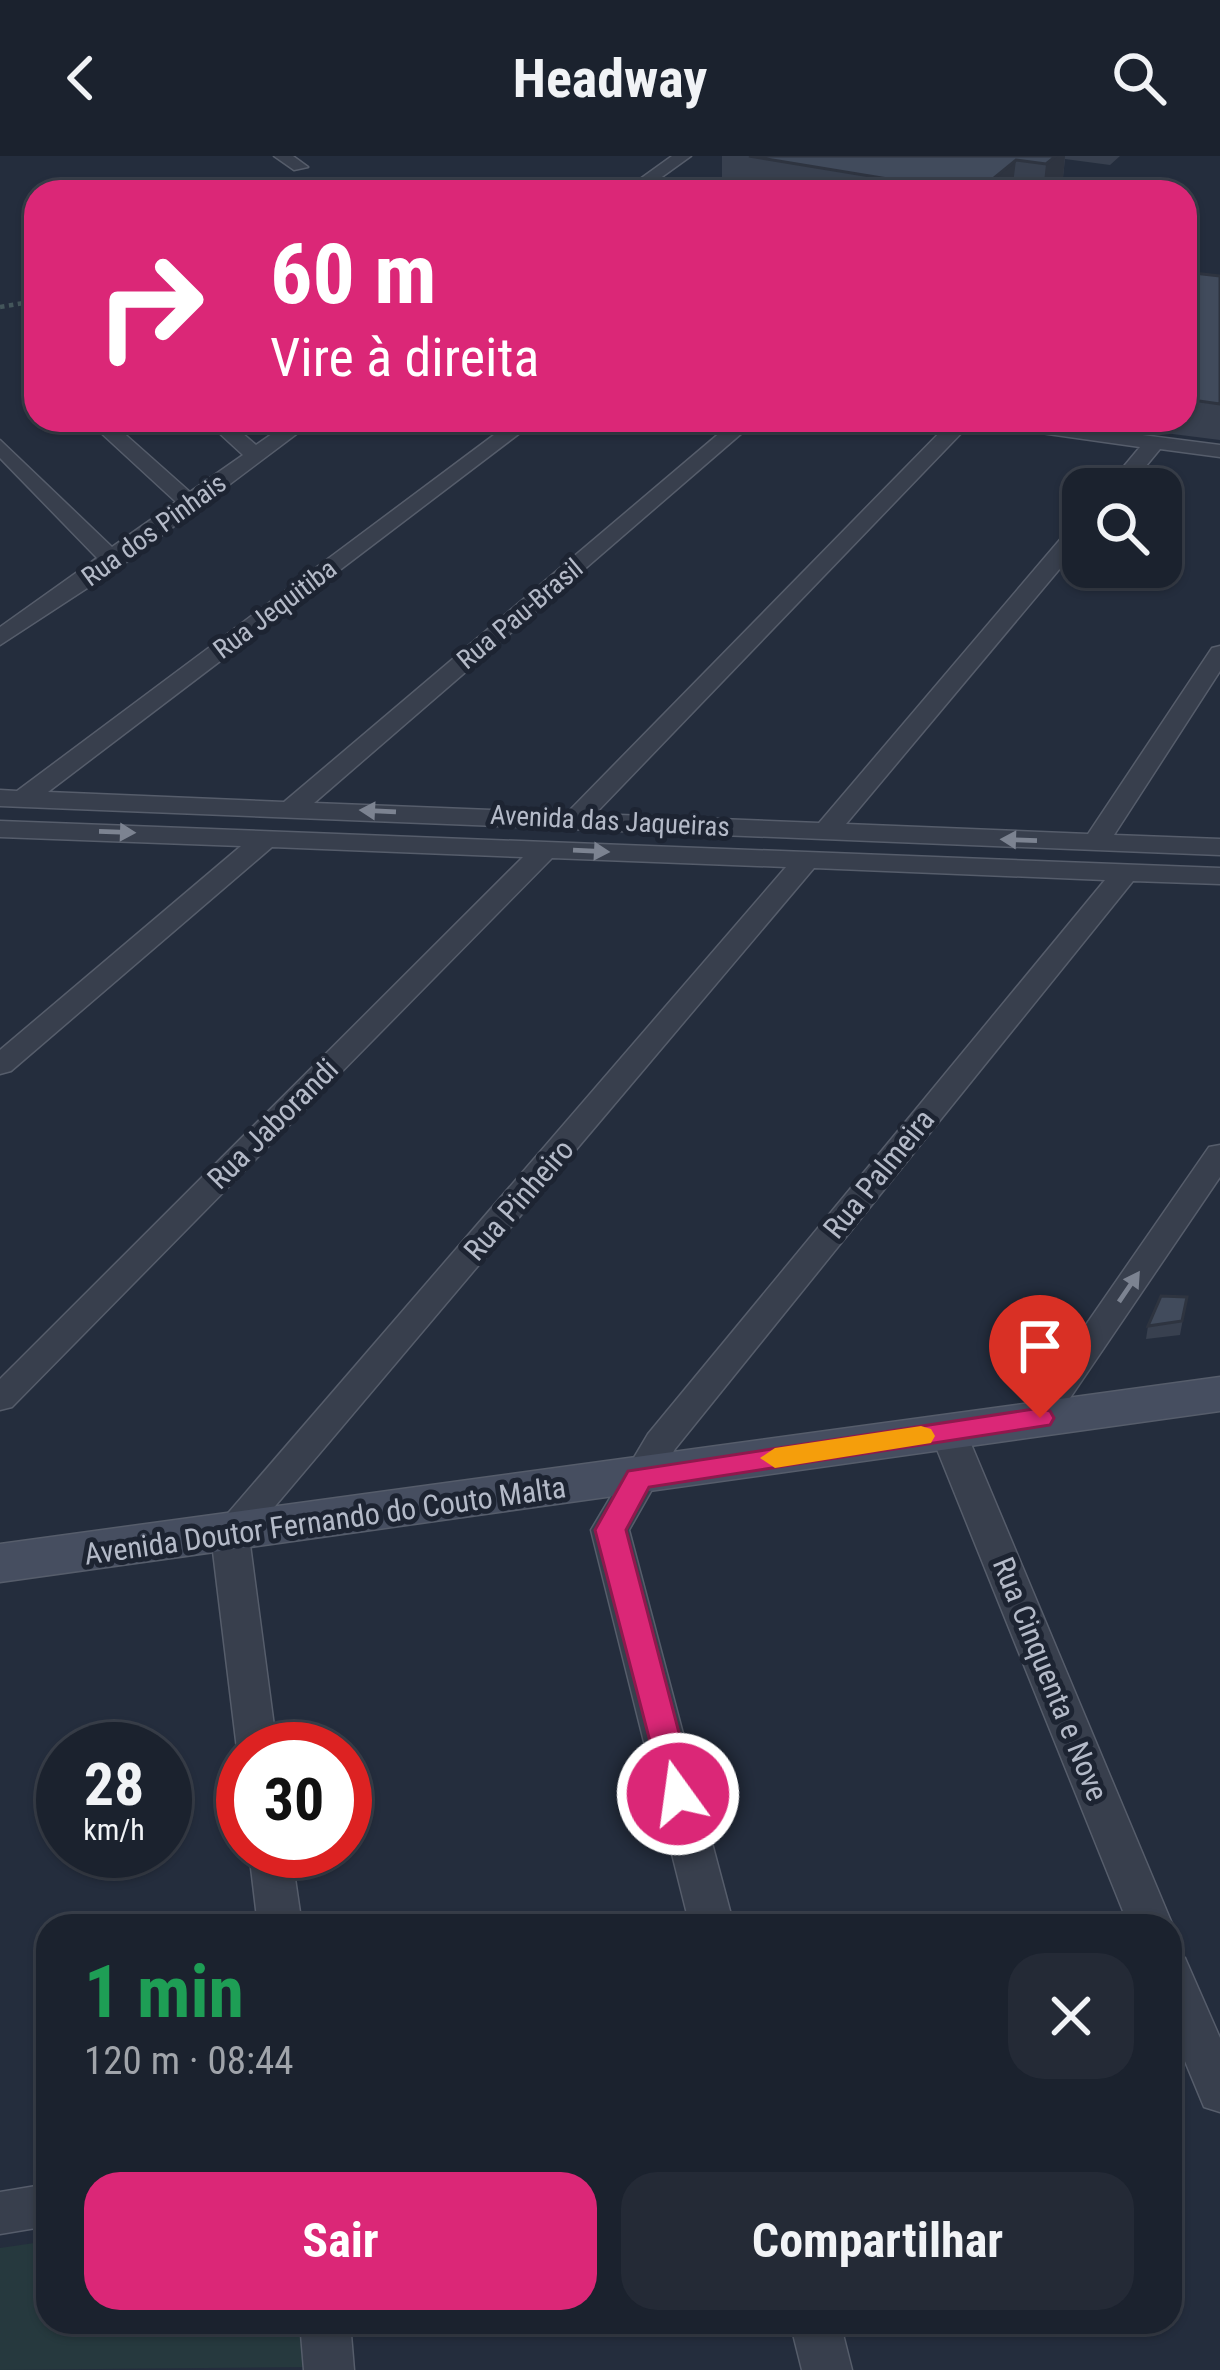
<!DOCTYPE html>
<html lang="pt">
<meta charset="utf-8">
<style>
:root{--surface:#1b222e;--page:#242a36;--text:#f1f3f6;--muted:#a0a4aa;--line:#393f4a;--accent:#db2777}
body{margin:0;font-family:"Roboto Condensed",sans-serif;background:var(--page);color:var(--text);height:100vh;display:flex;flex-direction:column;font-size:45px;white-space:nowrap}
*{box-sizing:border-box;margin:0}
p{font-size:39px;color:var(--muted)}
.icon{flex:none;width:66px;height:66px;fill:none;stroke:currentColor;stroke-width:2;stroke-linecap:round;stroke-linejoin:round}
.map{position:relative;flex:1;overflow:hidden}
.side{position:absolute;left:36px;top:1758px;width:1146px;height:420px;display:flex;flex-direction:column;background:var(--surface);border-radius:36px;box-shadow:0 3px 9px #0004,0 0 0 3px var(--line)}
.side>*{flex:none}
.banner{position:absolute;left:24px;top:24px;width:1173px;height:252px;border-radius:36px;box-shadow:0 3px 9px #0004,0 0 0 3px var(--line);background:#db2777;color:#fff;overflow:hidden}
.fabs{position:absolute;left:1062px;top:312px;display:grid;gap:24px}
.fabs a{display:grid;place-items:center;width:120px;height:120px;border-radius:24px;background:var(--surface);box-shadow:0 3px 9px #0004,0 0 0 3px var(--line);font-size:60px}
.speed{position:absolute;left:36px;top:1566px;display:flex;gap:24px;font-size:60px;font-weight:700;text-align:center}
.speed>*{display:grid;place-content:center;width:156px;height:156px;border-radius:50%;background:var(--surface);box-shadow:0 3px 9px #0004,0 0 0 3px var(--line);line-height:1}
.speed small{font-size:30px;font-weight:400}
.speed .limit{border:18px solid #d22;background:#fff;color:#111}
.pin{position:absolute;display:grid;place-items:center;width:102px;height:102px;color:#fff;margin:-123px -51px;border-radius:50% 50% 50% 0;rotate:-45deg;box-shadow:0 0 12px #0007}
.pin .icon{rotate:45deg}
.me{position:absolute;width:132px;margin:-66px;rotate:346deg;stroke-linejoin:round;filter:drop-shadow(0 0 9px #0008)}
.turn{display:flex;align-items:center;gap:42px;height:252px;padding:0 48px;font-size:54px}
.turn .icon{width:156px;height:156px;stroke-width:2.5}
.turn b{display:block;font-size:84px;line-height:102px}
.round{display:grid;place-items:center;flex:none;width:126px;height:126px;border-radius:36px;background:var(--page)}
.overview{display:flex;align-items:center;justify-content:space-between;height:204px;padding:0 48px}
h1{font-size:72px;font-weight:700;line-height:90px;color:#1e9e55}
.action{display:flex;gap:24px;margin-top:auto;padding:24px 48px}
.action a{flex:1;height:138px;border-radius:36px;background:var(--accent);color:#fff;font-size:48px;font-weight:700;line-height:138px;text-align:center}
.action a+a{background:var(--page);color:var(--text)}
header{display:flex;justify-content:space-between;align-items:center;height:156px;padding:0 48px;background:var(--surface);font-size:54px;font-weight:700}
.map>svg:first-child{display:block}
.green{fill:#26393e}
.lines{fill:none;stroke-linecap:round;stroke-linejoin:round}
.street-casing{stroke:#565d6b;stroke-width:3}
.secondary-casing{stroke:#565d6b;stroke-width:3}
.path{stroke:#44565b;stroke-width:4.5;stroke-dasharray:4.5 4.5;stroke-linecap:butt}
.street{fill:#383f4d;fill-rule:evenodd}
.secondary{fill:#464e60;fill-rule:evenodd}
.wall{fill:#38404f}
.shaded-wall{fill:#2e3440}
.building{fill:#414b5c;stroke:#2e3440;stroke-width:3}
.oneway{fill:#7c8391}
.route{fill:#db2777;stroke:#8e194d;stroke-width:3}
.slow{fill:#f59e0b}
.labels{text-anchor:middle;stroke-width:10;stroke-linejoin:round;paint-order:stroke}
.far-street-label{font-size:27px;fill:#b4bac8;stroke:#1d2432}
.street-label{font-size:30px;fill:#b4bac8;stroke:#1d2432}
</style>
<header><svg class="icon" aria-label="back" viewBox="0 0 24 24"><path d="M15 5l-7 7 7 7"/></svg>Headway<svg class="icon" aria-label="search" viewBox="0 0 24 24"><circle cx="10" cy="10" r="6"/><path d="M15 15l6 6"/></svg></header>
<div class="map">
<svg width="1220" height="2214" viewBox="0 0 1220 2214">
<rect width="100%" height="100%" fill="#242d3d"/>
<path class="green" d="M48,2085V2166H313L319,2211L0,2214V2092Z"/>
<g class="lines">
<defs>
<path id="street" d="M274,0H293L308,11L294,14Z
M672,0H691L641,36H622Z
M87,264H109L190,336L243,299L205,264H227L256,289L292,264H315L121,410L0,489V471L97,402L0,302V284L112,391L176,346Z
M514,264H537L48,636L284,646L735,264H757L314,647L567,657L952,264H1026L1220,289V301L1160,293L1127,333H1105L1140,291L971,267L595,658L819,667L1075,366L1083,364V385L846,668L1088,678L1212,492L1220,490V515L1114,679L1220,683V699L0,650V634L17,635Z
M0,665L1220,712V728L1133,725L675,1293L629,1374L734,1770H690L591,1374L648,1278L1105,724L814,712L249,1381L277,1593H243V1604L237,1593L211,1379L217,1370L786,711L552,702L12,1251L0,1254V1223L523,701L272,691L11,915L0,918V894L241,690L0,681Z
M1220,989V1021L1051,1270H1027L1021,1262L1027,1254L1209,991Z
M948,1264L966,1276L1173,1770L1170,1775V1770H1129L930,1276Z
M249,1695H291L302,1770H258Z
M1170,1797L1185,1802L1220,1882V1956L1204,1951L1170,1869Z
M48,2028V2070L0,2078V2036Z
M300,2166H350L354,2214H304Z
M790,2166H840L852,2214H802Z"/>
<path id="secondary" d="M1220,1221V1255L0,1426V1388Z"/>
</defs>
<use href="#street" class="street-casing"/>
<use href="#secondary" class="secondary-casing"/>
<path class="path" d="M0,151L36,145"/>
<use href="#street" class="street"/>
<use href="#secondary" class="secondary"/>
</g>
<path class="wall" d="M722,0H1120L1110,9L1065,3L1063,22L1047,36H779L722,26Z
M1185,116L1220,120V284L1070,265L1185,264Z
M1187,1141L1180,1179L1146,1183L1148,1170Z"/>
<path class="shaded-wall" d="M1056,0H1065L1063,22L1047,36H1043L1046,8Z
M1016,4L1012,36H977Z"/>
<path class="building" d="M749,0H1056L1046,8L1016,4L977,36H967Z
M1185,116L1220,120V248L1185,243Z
M1161,1140L1187,1141L1182,1165L1148,1170Z"/>
<defs><path id="oneway-solid" d="M-6-.8H1V-3.2L6.5 0L1 3.2V.8H-6Z" transform="scale(3)"/></defs>
<g class="oneway">
<use href="#oneway-solid" transform="translate(378 655) rotate(-177)"/>
<use href="#oneway-solid" transform="translate(117 676) rotate(2)"/>
<use href="#oneway-solid" transform="translate(1019 684) rotate(-178)"/>
<use href="#oneway-solid" transform="translate(591 695) rotate(3)"/>
<use href="#oneway-solid" transform="translate(1129 1131) rotate(-56)"/>
</g>
<path class="route" d="M1040,1252L1050,1255L1054,1262L1050,1269L649,1331L626,1374L695,1638L690,1647H666L595,1374L628,1315Z"/>
<path class="slow" d="M921,1270L931,1273L935,1280L931,1287L775,1312L760,1302L775,1292Z"/>
<g class="labels">
<g class="far-street-label">
<text transform="translate(154 374) rotate(-36)" y="9">Rua dos Pinhais</text>
<text transform="translate(275 453) rotate(-37)" y="9">Rua Jequitiba</text>
<text transform="translate(520 458) rotate(-40)" y="9">Rua Pau-Brasil</text>
<text transform="translate(610 665) rotate(3)" y="9">Avenida das Jaqueiras</text>
</g>
<g class="street-label">
<text transform="translate(273 968) rotate(-45)" y="10">Rua Jaborandi</text>
<text transform="translate(879 1018) rotate(-51)" y="10">Rua Palmeira</text>
<text transform="translate(519 1044) rotate(-49)" y="10">Rua Pinheiro</text>
<text transform="translate(325 1365) rotate(-8)" y="10">Avenida Doutor Fernando do Couto Malta</text>
<text transform="translate(1050 1523) rotate(68)" y="10">Rua Cinquenta e Nove</text>
</g>
</g>
</svg>
<div class="fabs">
<a><svg class="icon" aria-label="search" viewBox="0 0 24 24"><circle cx="10" cy="10" r="6"/><path d="M15 15l6 6"/></svg></a>
</div>
<div class="speed"><div>28<small>km/h</small></div><div class="limit">30</div></div>
<div class="pin" style="left:1040px;top:1262px;background:#d93025"><svg class="icon" aria-label="arrive" viewBox="0 0 24 24"><path d="M6 21V4h12l-3 4 3 4H6"/></svg></div>
<svg class="me" style="left:678px;top:1638px" viewBox="-20 -20 40 40"><circle r="17" fill="#db2777" stroke="#fff" stroke-width="3"/><path d="M0-11L8 9 0 5-8 9z" fill="#fff"/></svg>
<div class="banner">
<div class="turn"><svg class="icon" aria-label="right" viewBox="0 0 24 24"><path d="M7 20v-9h11M14 6l5 5-5 5"/></svg><div><b>60 m</b>Vire à direita</div></div>
</div>
<section class="side">
<div class="overview"><div><h1>1 min</h1><p>120 m · 08:44</p></div><a class="round"><svg class="icon" aria-label="close" viewBox="0 0 24 24"><path d="M6 6l12 12M18 6L6 18"/></svg></a></div>
<div class="action"><a>Sair</a><a>Compartilhar</a></div>
</section>
</div>
